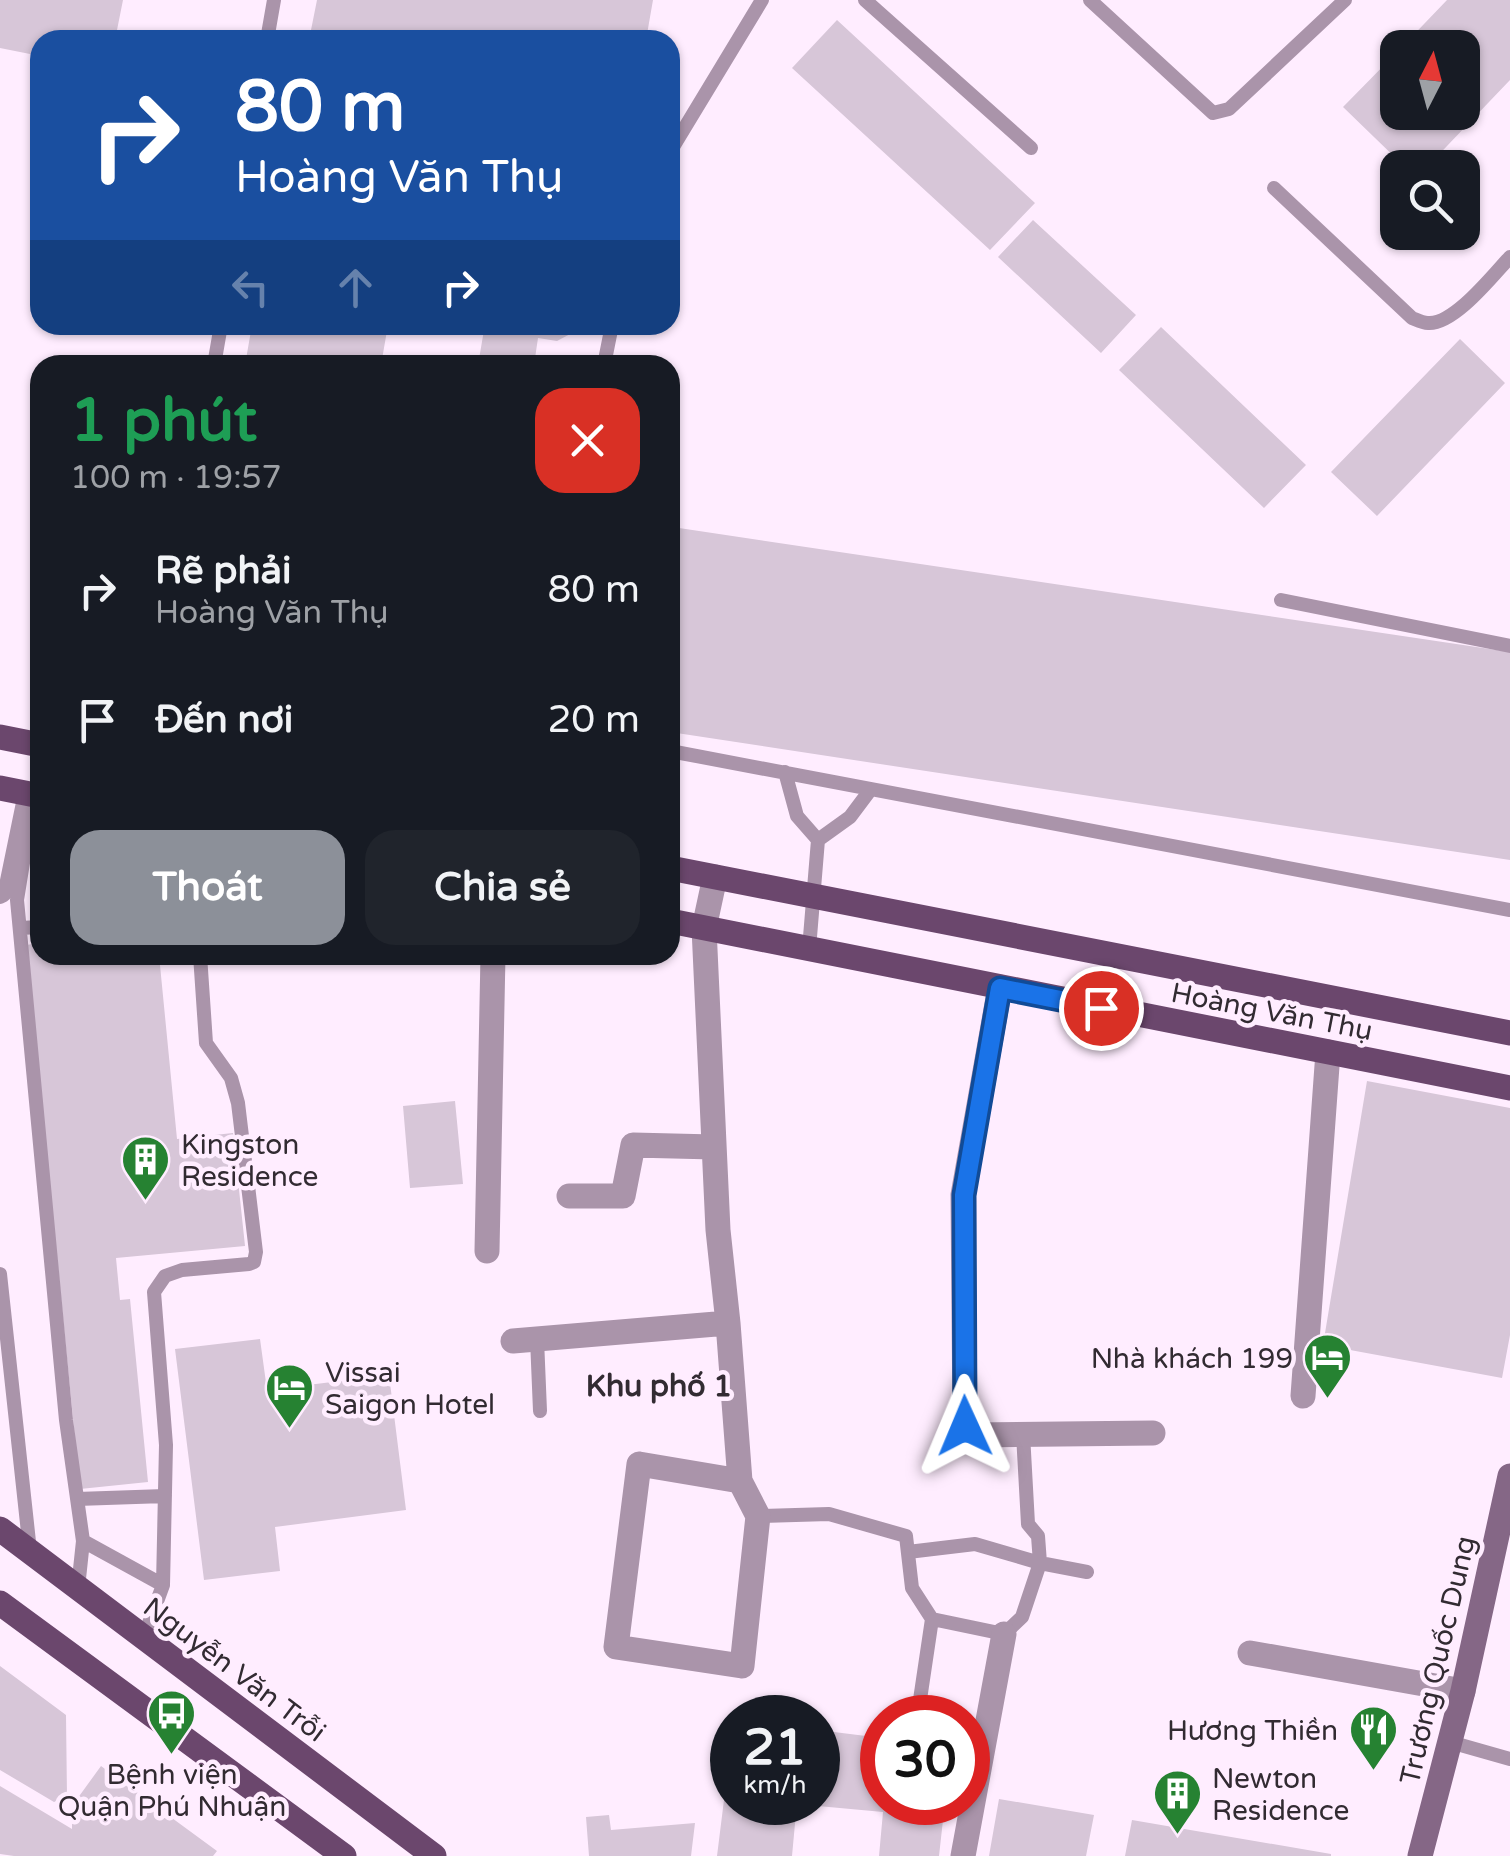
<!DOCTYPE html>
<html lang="vi">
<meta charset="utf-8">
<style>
:root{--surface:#171b24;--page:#20242c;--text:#f1f3f6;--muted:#9ea1a6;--accent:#8c9099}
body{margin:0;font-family:"Varela Round",sans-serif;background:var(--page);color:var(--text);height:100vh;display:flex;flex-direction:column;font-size:38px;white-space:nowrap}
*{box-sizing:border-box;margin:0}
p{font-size:32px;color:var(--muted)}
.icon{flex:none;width:55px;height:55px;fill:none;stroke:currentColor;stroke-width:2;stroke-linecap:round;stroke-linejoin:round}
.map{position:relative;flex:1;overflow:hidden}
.side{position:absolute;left:30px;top:355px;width:650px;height:610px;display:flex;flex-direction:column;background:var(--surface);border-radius:30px;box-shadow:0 2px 8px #0004}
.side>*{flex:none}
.guide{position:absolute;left:30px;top:30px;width:650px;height:305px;border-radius:30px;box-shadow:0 2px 8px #0004;background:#1a4fa0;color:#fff;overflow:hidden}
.needle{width:65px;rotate:6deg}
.buttons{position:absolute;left:1380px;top:30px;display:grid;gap:20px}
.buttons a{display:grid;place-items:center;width:100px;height:100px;border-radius:20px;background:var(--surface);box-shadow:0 2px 8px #0004;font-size:50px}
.speed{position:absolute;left:710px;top:1695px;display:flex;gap:20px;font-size:50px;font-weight:700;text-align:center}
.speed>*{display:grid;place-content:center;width:130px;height:130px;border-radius:50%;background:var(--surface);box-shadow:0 2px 8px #0004;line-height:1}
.speed small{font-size:25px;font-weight:400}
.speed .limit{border:15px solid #d22;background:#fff;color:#111}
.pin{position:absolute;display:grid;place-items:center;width:85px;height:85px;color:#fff;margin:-42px;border:5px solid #fff;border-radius:50%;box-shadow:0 2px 10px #0007}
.me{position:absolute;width:110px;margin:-55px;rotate:359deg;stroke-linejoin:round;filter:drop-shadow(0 0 8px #0008)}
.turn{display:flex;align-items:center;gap:35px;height:210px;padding:0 40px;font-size:45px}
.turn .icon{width:130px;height:130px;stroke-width:2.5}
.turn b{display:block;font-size:70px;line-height:85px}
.lanes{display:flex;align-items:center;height:95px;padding:0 40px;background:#0003;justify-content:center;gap:50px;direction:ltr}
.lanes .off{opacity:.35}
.round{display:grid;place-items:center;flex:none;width:105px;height:105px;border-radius:30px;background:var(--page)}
.head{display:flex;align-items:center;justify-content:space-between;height:170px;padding:0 40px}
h1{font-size:60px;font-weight:700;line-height:75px;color:#1e9e55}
.action{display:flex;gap:20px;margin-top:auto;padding:20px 40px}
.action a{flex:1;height:115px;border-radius:30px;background:var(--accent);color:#fff;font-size:40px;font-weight:700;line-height:115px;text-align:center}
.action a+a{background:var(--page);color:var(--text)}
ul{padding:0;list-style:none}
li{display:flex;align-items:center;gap:30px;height:130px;padding:0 40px}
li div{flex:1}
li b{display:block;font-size:38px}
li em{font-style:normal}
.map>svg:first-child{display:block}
.building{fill:#d7c6d8}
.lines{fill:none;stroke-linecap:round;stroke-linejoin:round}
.lane{stroke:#aa94aa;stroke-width:14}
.street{stroke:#aa94aa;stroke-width:25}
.secondary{stroke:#856786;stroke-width:25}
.primary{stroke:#6b476d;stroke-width:25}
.route-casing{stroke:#114b97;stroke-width:25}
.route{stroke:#1a73e8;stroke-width:18}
.labels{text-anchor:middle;stroke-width:9;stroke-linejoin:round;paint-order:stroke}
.street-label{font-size:28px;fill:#322b32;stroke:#ffedff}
.poi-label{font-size:28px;fill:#322b32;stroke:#ffedff;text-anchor:start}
.neighbourhood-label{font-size:30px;font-weight:bold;fill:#322b32;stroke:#ffedff}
</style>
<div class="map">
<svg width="1510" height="1856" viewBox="0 0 1510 1856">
<rect width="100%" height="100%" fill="#ffedff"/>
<path class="building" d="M0,0H123L115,40H40V56L0,48Z
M317,0H653L646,40H309Z
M1447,0H1510V80L1426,168H1406L1343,107L1398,51V112H1462V48H1401Z
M837,20L1035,203L990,250L792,68Z
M1033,220L1136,315L1101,353L998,257Z
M252,325H388L381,365H245Z
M480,325H587L557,341L538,338L534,365H478L484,330Z
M1161,327L1306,465L1264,508L1119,370Z
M1460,339L1505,383L1377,516L1331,472Z
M679,528L1510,652V860L670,732V565Z
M40,943V955H159L177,1139L233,1133L245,1246L116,1258L120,1300L130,1299L148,1482L80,1489L26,945Z
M1367,1081L1510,1108V1335L1502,1378L1323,1345Z
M455,1101L463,1184L410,1188L403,1106Z
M260,1339L267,1390L389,1375L406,1510L275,1527L280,1571L204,1580L175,1349Z
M0,1666L66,1715L67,1797L54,1802L0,1770Z
M818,1730L882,1738V1802H945L939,1856H879L883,1812L818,1806Z
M730,1752H732V1802H797L792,1856H717Z
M101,1766L217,1851L213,1856H14L0,1854V1786L72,1829V1806Z
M999,1799L1094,1815L1086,1856H989Z
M609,1815L611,1830L695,1823L691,1856H589L586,1817Z
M1132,1820L1331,1854V1856H1125Z"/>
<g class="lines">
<path class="lane" d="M865,0L1031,148
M1090,0L1213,113L1229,109L1345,0
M267,40L274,0
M670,152L762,0
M1274,188L1412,318C1417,320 1422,323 1428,323C1454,325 1493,275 1510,257
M214,365L221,325
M604,365L612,325
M1281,600L1510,646
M670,751L1510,910
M785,772L797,816L818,840L809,949
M34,795L17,900L66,1420L83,1541
M818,840L850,817L871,789
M0,897L4,895L25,793
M20,928L40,927
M0,1274L30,1551
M537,1339L540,1411
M1023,1434L1028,1524L1038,1536L1040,1563L1087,1572
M77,1499L165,1496
M758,1516L829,1514L906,1536L912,1588L932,1619L1004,1634L1022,1617L1040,1563L975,1544L908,1552
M78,1588L83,1541L163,1585
M144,1637L163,1585L166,1445L154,1292L165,1276L182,1270L249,1264L254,1262L256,1252L238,1103L231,1078L206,1043L200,955
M918,1713L932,1619
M1450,1742L1510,1759"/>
<path class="street" d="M715,877L704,928L718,1230L728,1323L740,1481L758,1516L742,1666L616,1647L639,1464L740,1481
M1000,987L963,1195L965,1426L972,1435L1153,1433
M569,1196H623L633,1145L714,1147
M487,1251L493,955
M513,1341L728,1323
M1303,1396L1328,1052
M1250,1653L1463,1691
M963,1856L1004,1634"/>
<path class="secondary" d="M1420,1856L1463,1691L1510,1476"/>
<path class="primary" d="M0,737L40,745
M0,788L40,796
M670,868L1510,1033
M670,921L1510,1088
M0,1529L434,1856
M0,1603L344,1856"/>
</g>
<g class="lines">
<defs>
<path id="route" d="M965,1426L964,1195L1000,988L1101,1008"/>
</defs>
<use href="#route" class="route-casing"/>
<use href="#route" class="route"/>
</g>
<defs>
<symbol id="building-pin" viewBox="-11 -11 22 30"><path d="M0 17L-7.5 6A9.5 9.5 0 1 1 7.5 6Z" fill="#268232" stroke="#ffedff"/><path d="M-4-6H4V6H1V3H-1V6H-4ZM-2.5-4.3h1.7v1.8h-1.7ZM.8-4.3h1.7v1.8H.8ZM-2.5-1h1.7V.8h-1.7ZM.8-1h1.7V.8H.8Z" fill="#fff"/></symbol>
<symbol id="hotel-pin" viewBox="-11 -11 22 30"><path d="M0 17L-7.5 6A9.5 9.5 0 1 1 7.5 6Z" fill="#268232" stroke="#ffedff"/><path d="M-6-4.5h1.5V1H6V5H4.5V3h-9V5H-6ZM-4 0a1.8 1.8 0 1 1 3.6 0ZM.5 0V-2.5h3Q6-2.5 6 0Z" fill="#fff"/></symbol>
<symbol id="bus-pin" viewBox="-11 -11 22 30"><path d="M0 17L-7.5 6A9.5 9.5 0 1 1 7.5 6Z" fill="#268232" stroke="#ffedff"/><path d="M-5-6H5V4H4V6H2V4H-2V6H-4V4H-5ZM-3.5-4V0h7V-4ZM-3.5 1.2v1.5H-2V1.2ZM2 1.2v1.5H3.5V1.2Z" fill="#fff"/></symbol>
<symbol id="restaurant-pin" viewBox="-11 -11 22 30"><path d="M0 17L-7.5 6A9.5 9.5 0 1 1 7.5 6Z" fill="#268232" stroke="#ffedff"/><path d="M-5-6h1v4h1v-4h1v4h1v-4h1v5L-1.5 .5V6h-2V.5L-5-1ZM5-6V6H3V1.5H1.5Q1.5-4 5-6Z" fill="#fff"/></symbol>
</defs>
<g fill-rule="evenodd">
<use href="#building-pin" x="118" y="1132" width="55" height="75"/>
<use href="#hotel-pin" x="1300" y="1330" width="55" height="75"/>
<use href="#hotel-pin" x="262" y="1360" width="55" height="75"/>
<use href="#bus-pin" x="144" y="1686" width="55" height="75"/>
<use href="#restaurant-pin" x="1346" y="1702" width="55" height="75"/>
<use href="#building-pin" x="1150" y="1766" width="55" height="75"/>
</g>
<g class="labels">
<g class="street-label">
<text transform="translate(1272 1011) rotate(11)" y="10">Hoàng Văn Thụ</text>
<text transform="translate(1437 1660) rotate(-77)" y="10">Trương Quốc Dung</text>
<text transform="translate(235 1669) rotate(37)" y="10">Nguyễn Văn Trỗi</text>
</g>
<g class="poi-label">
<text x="181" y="1154">Kingston<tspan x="181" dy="32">Residence</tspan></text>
<text x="1293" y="1368" text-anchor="end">Nhà khách 199</text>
<text x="325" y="1382">Vissai<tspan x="325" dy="32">Saigon Hotel</tspan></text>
<text x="1338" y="1740" text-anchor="end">Hương Thiền</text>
<text x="172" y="1784" text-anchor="middle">Bệnh viện<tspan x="172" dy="32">Quận Phú Nhuận</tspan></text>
<text x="1212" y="1788">Newton<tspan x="1212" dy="32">Residence</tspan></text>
</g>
<g class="neighbourhood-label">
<text x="659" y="1396">Khu phố 1</text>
</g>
</g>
</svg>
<div class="buttons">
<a><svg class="needle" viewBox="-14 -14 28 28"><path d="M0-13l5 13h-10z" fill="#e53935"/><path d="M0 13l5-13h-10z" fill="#9ea1a6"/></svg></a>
<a><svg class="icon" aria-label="search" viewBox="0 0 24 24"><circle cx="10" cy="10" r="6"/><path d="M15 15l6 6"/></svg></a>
</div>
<div class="speed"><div>21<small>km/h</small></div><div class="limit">30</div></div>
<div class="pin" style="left:1101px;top:1008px;background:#d93025"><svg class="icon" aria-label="arrive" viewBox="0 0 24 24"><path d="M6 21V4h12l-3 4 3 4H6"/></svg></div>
<svg class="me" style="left:965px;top:1426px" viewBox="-20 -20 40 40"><path d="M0-17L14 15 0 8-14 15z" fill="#1a73e8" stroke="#fff" stroke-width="4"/></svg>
<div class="guide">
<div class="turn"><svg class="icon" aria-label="right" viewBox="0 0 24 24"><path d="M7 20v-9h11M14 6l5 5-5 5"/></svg><div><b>80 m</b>Hoàng Văn Thụ</div></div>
<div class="lanes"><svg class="icon off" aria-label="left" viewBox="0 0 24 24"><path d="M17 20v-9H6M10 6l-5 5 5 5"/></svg><svg class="icon off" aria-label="ahead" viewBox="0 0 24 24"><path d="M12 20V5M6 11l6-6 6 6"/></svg><svg class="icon" aria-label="right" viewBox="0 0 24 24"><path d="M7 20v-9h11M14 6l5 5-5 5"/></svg></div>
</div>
<section class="side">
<div class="head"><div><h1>1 phút</h1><p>100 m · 19:57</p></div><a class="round" style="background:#d93025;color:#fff"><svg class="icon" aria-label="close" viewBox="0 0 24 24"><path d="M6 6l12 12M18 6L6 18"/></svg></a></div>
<ul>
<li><svg class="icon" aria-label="right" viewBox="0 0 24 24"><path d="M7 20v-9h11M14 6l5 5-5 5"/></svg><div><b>Rẽ phải</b><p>Hoàng Văn Thụ</p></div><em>80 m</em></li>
<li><svg class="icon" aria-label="arrive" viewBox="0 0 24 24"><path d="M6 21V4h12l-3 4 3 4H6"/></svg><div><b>Đến nơi</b></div><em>20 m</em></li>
</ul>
<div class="action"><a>Thoát</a><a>Chia sẻ</a></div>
</section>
</div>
